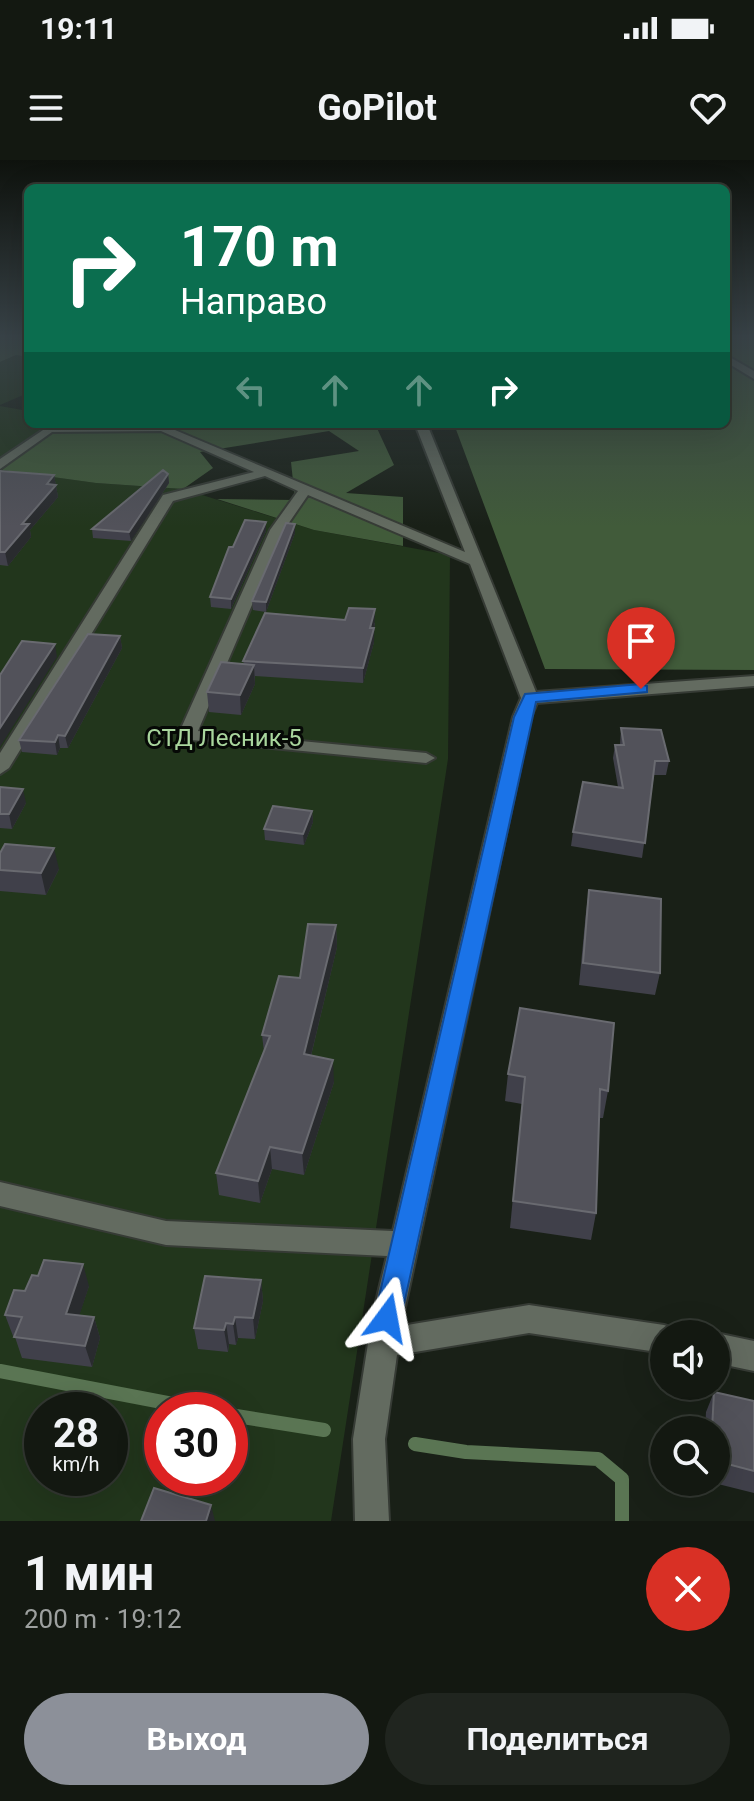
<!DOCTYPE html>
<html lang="ru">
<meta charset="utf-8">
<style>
:root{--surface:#131811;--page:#20251f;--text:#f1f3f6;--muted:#9da09f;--line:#323731;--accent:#8c9099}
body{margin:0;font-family:Roboto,sans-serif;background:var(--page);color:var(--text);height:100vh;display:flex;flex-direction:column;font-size:30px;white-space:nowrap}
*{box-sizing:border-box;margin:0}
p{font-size:26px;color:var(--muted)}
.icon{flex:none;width:44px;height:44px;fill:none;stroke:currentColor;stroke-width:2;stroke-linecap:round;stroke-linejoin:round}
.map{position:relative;height:1361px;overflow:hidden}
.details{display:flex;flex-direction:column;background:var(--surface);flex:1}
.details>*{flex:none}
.banner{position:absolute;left:24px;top:24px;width:706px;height:244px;border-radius:12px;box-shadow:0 8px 32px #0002,0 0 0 2px var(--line);background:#0b6e4f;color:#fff;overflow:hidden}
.tools{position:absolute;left:650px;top:1160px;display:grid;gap:16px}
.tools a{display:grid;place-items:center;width:80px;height:80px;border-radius:50%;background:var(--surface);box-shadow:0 8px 32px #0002,0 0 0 2px var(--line);font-size:40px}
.speed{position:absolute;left:24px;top:1232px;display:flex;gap:16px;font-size:40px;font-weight:700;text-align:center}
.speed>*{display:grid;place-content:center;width:104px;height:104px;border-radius:50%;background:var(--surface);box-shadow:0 8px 32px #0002,0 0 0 2px var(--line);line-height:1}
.speed small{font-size:20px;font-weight:400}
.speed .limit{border:12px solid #d22;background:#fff;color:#111}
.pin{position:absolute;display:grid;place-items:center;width:68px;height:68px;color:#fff;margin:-82px -34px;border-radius:50% 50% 50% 0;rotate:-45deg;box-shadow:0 0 8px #0007}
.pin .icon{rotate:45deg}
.me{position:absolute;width:88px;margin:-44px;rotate:13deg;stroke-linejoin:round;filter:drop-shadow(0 0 6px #0008)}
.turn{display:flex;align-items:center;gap:28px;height:168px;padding:0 24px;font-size:36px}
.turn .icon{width:104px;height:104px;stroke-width:2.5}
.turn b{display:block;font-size:56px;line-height:68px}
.lanes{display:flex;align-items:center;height:76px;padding:0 24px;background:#0003;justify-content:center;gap:40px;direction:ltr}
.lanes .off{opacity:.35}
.round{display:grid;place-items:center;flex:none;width:84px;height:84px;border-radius:42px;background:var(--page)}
.head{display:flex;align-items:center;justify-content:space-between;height:136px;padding:0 24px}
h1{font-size:48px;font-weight:700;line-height:60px}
.action{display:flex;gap:16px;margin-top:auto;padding:16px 24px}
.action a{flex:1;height:92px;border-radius:48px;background:var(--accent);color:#fff;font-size:32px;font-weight:700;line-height:92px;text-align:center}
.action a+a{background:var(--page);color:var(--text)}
.status{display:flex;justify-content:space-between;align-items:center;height:56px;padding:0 40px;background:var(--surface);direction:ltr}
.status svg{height:22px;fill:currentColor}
header{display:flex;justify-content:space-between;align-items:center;height:104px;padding:0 24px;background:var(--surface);font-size:36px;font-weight:700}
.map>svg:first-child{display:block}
.green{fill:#22361c;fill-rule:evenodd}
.forest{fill:#415b3a}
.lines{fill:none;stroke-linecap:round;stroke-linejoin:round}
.stream{stroke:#5a7553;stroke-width:14}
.minor-casing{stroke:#363b35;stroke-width:4}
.minor{fill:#636b60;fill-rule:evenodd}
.wall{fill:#40404a}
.shaded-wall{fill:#292b2e}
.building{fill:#52525a;stroke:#696a70;stroke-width:2}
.route{fill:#1a73e8;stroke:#114b97;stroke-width:2}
.labels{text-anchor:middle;stroke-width:6;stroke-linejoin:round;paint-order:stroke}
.park-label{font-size:24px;fill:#a9d69d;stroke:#060906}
</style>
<div class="status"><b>19:11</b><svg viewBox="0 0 49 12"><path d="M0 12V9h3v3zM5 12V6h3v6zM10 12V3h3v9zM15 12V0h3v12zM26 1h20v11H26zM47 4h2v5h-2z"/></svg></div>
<header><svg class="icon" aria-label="menu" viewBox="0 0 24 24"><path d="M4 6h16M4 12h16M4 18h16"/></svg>GoPilot<svg class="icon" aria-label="heart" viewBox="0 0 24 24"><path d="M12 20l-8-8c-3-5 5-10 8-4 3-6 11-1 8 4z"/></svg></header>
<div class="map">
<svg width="754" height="1361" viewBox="0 0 754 1361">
<rect width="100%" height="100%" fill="#192017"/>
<path class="green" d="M16,195L28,197V233L0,245V202Z
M0,246L28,251V264H55L4,310L96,323L183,329L314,370L450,395L448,599L331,1361H0ZM42,1250H110V1318H42ZM162,1250H230V1318H162Z"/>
<path class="forest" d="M0,177H28V197L16,195L0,202Z
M726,177H754V510L545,509L454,264H726Z
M55,264H380L376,266L394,305L346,333L403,337V386L314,370L217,339L295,340L291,302L359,291L329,271L200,292L213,308L183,329L96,323L2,310Z"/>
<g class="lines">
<path class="stream" d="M0,1211L204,1250
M230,1255L324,1270
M415,1284L466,1292L598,1299L622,1319V1361"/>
<defs>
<path id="minor" d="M726,195L754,211V219L726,202Z
M415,264H427L536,532L754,516V526L537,543L531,557L401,1166L529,1145L664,1165L675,1169L677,1174H664V1193L529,1173L397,1195L385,1279L389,1361H355L353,1279L372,1158L387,1096L166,1085L0,1046V1022L166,1061L393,1071L513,557L521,538L470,404L308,335L284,370L198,571L426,593L435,598L426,603L181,579L178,575L270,370L298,331L265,316L173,341L9,608L0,614V593L163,335L254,312L161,271L52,272L0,309V299L49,266L163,265L465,392Z
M716,1173L754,1181V1211L716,1203Z"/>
</defs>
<use href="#minor" class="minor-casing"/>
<use href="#minor" class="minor"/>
</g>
<path class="wall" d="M0,311L54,315L58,337L30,370L31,377L8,406L0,405Z
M168,314L169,323L131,381L93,378L92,369Z
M266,371L231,449L211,447L210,437L233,387Z
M295,373L266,452L253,450L252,441Z
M375,463L374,468V482L363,523L255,516V524L241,555L209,552L207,532L244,504L243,501Z
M120,476L122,488L68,588H60L57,595L22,592L19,580Z
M621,568L669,601L666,615H654L642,698L571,686L573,672L618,627L613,598L615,585H620Z
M0,627L26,643L12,669L0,668Z
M312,651L313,662L304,685L265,680L264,669Z
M0,693L59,709L46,735L0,731Z
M589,730L660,813L655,835L579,825L586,752Z
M336,765L337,787L311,896L334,922L304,1015L272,1009L260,1043L219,1035L216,1013L264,892L262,875Z
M508,914L608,931L603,958H599L596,1053L591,1080L510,1068L522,944L505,941Z
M261,1120L263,1141L255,1179L238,1178L236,1185L229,1184L228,1192L198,1189L194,1168Z
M89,1126L79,1155L94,1157L100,1178L92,1207L22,1198L15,1177L13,1176L5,1155L25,1131Z
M714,1232L754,1241V1333L710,1322H716V1270H705L706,1252Z"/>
<path class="shaded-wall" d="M168,314L169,323L131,381L129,372Z
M54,315L58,337L30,370L31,377L8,406L5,392L22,364Z
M266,362V371L231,449V439Z
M295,364V373L266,452V442Z
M375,449L374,482L363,523V508L370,468Z
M120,476L122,488L68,588L65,576Z
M55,484L57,497L0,587V568Z
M254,505L255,524L241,555L240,535Z
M58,575L60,588L57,595L55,582Z
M23,629L26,643L12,669L9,654Z
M312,651L313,662L304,685L303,674Z
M54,688L59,709L46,735L41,713Z
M336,765L337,787L306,916L304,894Z
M333,900L334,922L304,1015L302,993Z
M270,987L272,1009L260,1043L258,1021Z
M83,1104L89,1126L73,1175L66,1154Z
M261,1120L263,1141L255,1179L253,1158Z
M94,1157L100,1178L92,1207L85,1186Z
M235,1157L238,1178L236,1185L233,1164Z
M226,1163L229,1184L228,1192L224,1170Z
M211,1345L215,1361H206Z"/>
<path class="building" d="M163,310L168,314L129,372L92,369Z
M0,311L54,315L47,324L56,325L22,364H29L5,392H0Z
M245,360L266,362L231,439L210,437L229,387H233Z
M286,363L295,364L266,442L252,441Z
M349,448L375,449L370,468H374L363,508L243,501L265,453L345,460Z
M88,474L120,476L65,576L58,575L55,582L19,580Z
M22,481L55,484L0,568V515Z
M221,502L254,505L240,535L207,532Z
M621,568L661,570L669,601H655L645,683L573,672L583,622L623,628L615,585H624Z
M0,627L23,629L9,654H0Z
M273,646L312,651L303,674L264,669Z
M5,684L54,688L41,713L0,710V693Z
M589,730L661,739L660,813L583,803Z
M308,764L336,765L304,894L333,900L302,993L270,987L258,1021L216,1013L270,876L262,875L279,816L300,818Z
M520,848L614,863L608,931L600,929L596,1053L513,1041L525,917L508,914Z
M44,1100L83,1104L66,1154L94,1157L85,1186L14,1177L22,1157L5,1155L14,1130L25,1131L32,1115L38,1116Z
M205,1116L261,1120L253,1158L235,1157L233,1164L226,1163L224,1170L194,1168Z
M714,1232L754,1241V1311L716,1301V1270H712Z
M154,1328L211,1345L206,1361H141Z"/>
<linearGradient id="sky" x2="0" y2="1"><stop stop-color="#0e120d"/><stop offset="0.48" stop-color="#384247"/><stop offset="1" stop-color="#384247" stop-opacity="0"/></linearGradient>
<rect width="754" height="367" fill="url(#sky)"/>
<path class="route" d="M641,524L647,526V532L536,542L401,1158L397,1167L387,1171L378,1167L374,1158L514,557L525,534Z"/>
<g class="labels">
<g class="park-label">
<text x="224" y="586">СТД Лесник-5</text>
</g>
</g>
</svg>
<div class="tools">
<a><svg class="icon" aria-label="sound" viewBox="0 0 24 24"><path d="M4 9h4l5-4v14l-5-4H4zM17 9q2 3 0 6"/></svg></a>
<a><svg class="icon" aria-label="search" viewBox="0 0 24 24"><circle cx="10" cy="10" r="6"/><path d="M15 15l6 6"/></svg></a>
</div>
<div class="speed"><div>28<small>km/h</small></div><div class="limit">30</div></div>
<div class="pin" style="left:641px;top:529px;background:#d93025"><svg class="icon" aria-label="arrive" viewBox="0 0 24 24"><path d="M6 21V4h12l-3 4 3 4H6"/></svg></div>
<svg class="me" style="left:387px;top:1158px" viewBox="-20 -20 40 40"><path d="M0-17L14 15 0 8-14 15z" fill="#1a73e8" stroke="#fff" stroke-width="4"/></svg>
<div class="banner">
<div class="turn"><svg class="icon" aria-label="right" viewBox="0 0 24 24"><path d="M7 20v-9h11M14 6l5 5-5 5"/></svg><div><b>170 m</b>Направо</div></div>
<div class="lanes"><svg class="icon off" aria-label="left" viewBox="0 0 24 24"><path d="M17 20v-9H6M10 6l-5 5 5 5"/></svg><svg class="icon off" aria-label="ahead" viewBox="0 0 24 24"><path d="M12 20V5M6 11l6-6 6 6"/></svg><svg class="icon off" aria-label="ahead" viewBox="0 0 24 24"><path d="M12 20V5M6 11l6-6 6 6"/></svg><svg class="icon" aria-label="right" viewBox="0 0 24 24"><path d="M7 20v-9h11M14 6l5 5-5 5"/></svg></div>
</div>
</div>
<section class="details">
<div class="head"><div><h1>1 мин</h1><p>200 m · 19:12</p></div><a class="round" style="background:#d93025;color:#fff"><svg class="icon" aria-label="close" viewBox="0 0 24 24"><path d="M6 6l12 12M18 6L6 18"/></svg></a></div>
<div class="action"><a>Выход</a><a>Поделиться</a></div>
</section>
